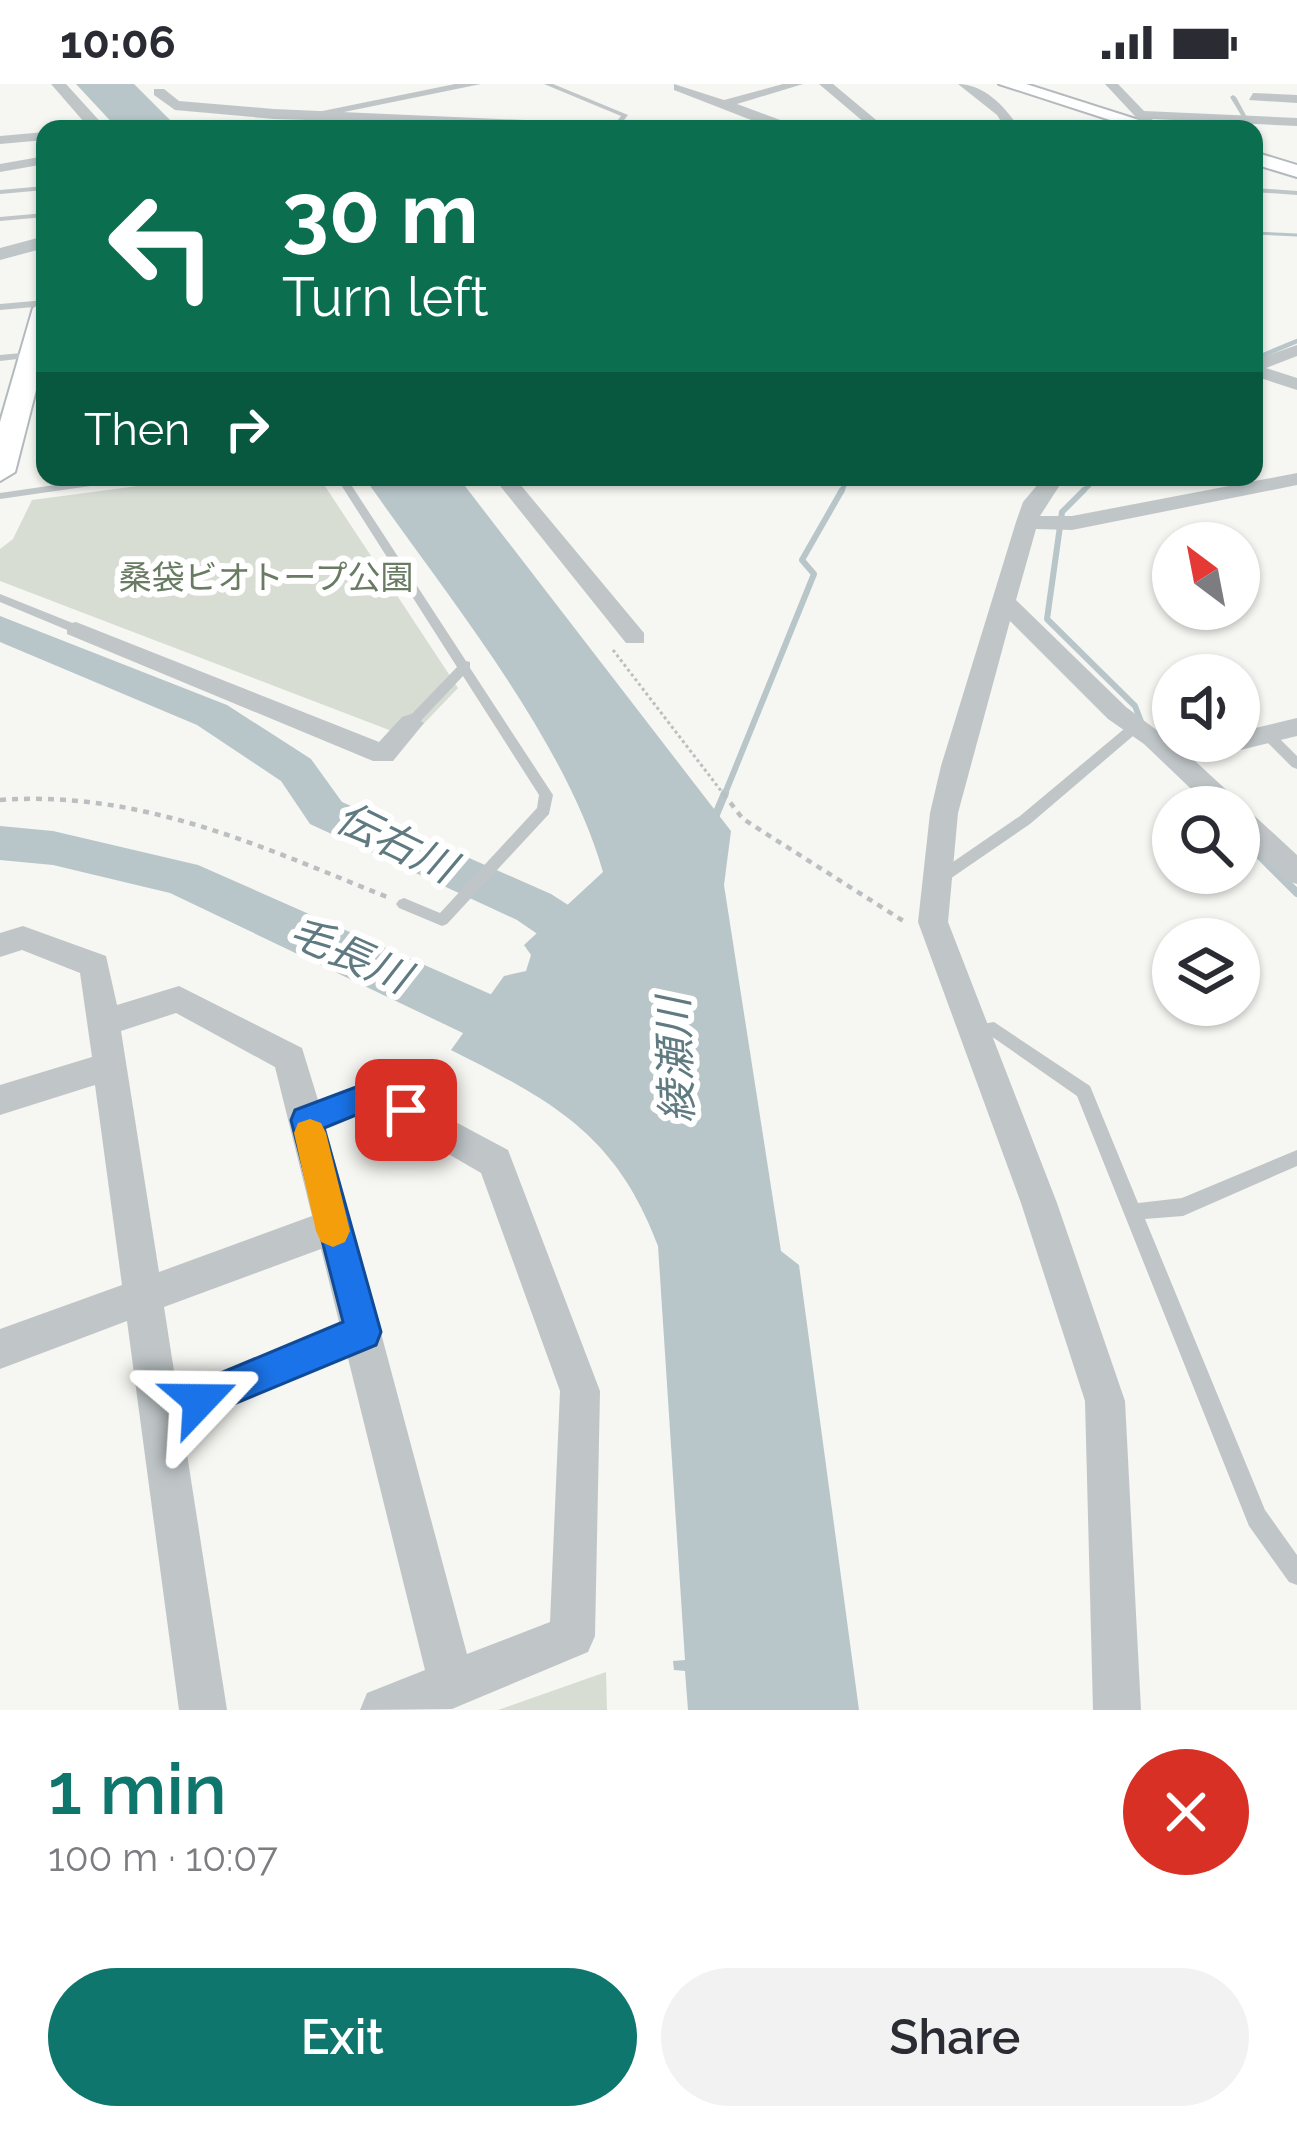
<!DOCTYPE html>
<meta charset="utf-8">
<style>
:root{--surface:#fff;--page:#f2f2f3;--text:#2b2b33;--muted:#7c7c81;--accent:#0f766e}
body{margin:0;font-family:Raleway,"Noto Sans JP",sans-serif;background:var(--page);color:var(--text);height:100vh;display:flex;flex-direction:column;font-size:45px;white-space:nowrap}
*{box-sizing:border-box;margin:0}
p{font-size:39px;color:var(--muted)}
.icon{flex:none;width:66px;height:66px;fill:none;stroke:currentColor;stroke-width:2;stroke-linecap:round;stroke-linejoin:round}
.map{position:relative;height:1626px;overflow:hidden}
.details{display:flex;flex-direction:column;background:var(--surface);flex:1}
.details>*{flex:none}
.banner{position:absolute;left:36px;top:36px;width:1227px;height:366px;border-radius:24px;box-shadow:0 3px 9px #0004;background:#0b6e4f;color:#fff;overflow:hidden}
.needle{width:78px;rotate:328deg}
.buttons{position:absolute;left:1152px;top:438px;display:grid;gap:24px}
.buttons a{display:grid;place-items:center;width:108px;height:108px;border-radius:50%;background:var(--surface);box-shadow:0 3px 9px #0004;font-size:60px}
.pin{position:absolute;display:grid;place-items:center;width:102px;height:102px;color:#fff;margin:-51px;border-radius:24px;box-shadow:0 6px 18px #0006}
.me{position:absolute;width:132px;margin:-66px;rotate:67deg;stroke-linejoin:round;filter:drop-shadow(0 0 9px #0008)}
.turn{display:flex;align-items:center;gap:42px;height:252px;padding:0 48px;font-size:54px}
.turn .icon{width:156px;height:156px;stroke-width:2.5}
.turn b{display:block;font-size:84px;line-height:102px}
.then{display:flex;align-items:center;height:114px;padding:0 48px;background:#0003;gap:24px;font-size:45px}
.round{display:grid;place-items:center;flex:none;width:126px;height:126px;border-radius:63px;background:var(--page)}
.head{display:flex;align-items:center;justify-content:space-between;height:204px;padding:0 48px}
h1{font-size:72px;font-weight:600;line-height:90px;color:var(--accent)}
.button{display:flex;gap:24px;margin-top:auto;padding:24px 48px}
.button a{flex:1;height:138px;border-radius:72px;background:var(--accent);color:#fff;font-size:48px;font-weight:600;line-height:138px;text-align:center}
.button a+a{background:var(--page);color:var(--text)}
.status{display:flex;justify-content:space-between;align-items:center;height:84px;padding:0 60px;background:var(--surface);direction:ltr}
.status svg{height:33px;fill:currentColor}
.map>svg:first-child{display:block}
.green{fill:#d7ddd3}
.water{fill:#b8c6c9}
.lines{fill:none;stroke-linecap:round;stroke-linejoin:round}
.stream-far3{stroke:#b8c6c9;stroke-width:3}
.stream-far2{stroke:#b8c6c9;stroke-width:4.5}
.stream-far1{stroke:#b8c6c9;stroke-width:6}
.stream{stroke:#b8c6c9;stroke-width:8}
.river{fill:#b8c6c9;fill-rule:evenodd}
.secondary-casing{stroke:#b3b9bd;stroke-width:4}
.path-far1{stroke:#bcbfc1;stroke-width:3;stroke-dasharray:3 3;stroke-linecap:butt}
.path{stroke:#bcbfc1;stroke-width:4.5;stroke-dasharray:6 6;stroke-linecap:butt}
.service{fill:#c0c6c8;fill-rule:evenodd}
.minor{fill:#c0c6c8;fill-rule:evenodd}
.tertiary{fill:#c0c6c8;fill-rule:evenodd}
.secondary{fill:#fff;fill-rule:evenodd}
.route{fill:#1a73e8;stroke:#114b97;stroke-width:3}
.slow{fill:#f59e0b}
.labels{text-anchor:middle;stroke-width:12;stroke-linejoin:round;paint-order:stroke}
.far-park-label{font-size:33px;fill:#697b63;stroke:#fff}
.water-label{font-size:42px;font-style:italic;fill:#5f7a81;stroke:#fff}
</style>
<div class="status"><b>10:06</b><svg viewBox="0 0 49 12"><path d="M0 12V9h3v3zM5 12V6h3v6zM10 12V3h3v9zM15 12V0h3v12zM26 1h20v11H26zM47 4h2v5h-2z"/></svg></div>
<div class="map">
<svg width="1297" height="1626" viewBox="0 0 1297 1626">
<rect width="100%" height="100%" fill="#f6f6f2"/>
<path class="green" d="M206,393H319L458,604L410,654L0,497V465L13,455L32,416Z
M606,1588L607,1626H498Z"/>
<path class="water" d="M76,0H134L179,45H118Z
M364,393H458L731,747L724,801L781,1167L799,1181L859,1626H688L685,1587L674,1586L673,1577L685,1576L658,1162C616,1050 552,1017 451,966L504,892L526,887L531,871L524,861L603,788C564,652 445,510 364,393Z"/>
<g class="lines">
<path class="stream-far3" d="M1254,149L1297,151"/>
<path class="stream-far2" d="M1254,275L1297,257
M841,409L848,393
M1081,409L1098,393"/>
<path class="stream-far1" d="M1084,406L1062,428L1047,535L1135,622L1142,640
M724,712L814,490L802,476L842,406"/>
<path class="stream" d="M715,733L725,709
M1239,751L1297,809"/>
<path class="river" d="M0,532L227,621L311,675L342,718L551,810L626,858L633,872L626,886L608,892L590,886L517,836L310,740L281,697L197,641L0,558Z
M0,742L53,747L198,781L497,913L555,945L563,961L555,977L536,984L170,809L53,781L0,776Z"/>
<defs>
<path id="secondary" d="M999,0H1026L1167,45H1138Z
M1254,68L1297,81V93L1254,80Z
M45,217V271L15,388L0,397V338L33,224Z"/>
</defs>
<use href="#secondary" class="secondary-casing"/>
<path class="path-far1" d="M613,566L725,712"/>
<path class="path" d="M723,709L743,735L905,838
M0,716C140,706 260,762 387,813"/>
<path class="service" d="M544,0H553L628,31L617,45H611L621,32Z
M1233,11L1236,13L1249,37L1244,36L1230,13Z
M45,102V106L0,110V106Z
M1254,104L1297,107V111L1254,108Z
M45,129V133L0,137V133Z
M45,216V222L0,226V220Z
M32,268L37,271L35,273L0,277V271Z
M110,393H137L132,396L0,415V409Z
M336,393H346L466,577L470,578V584L553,711L549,730L447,840L442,842L399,824L396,820L399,816L404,814L440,829L537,724L539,711L463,592L416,642H406L404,639L406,636L457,583Z
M0,510L80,542L82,545L76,549L72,548L0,518Z
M1135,639L1140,640L1142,643L1140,646L1030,740L944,799H934L932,795L934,791L1020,732L1130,640Z
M1267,646L1272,647L1297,672V685L1292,683L1262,653L1260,650Z
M994,938L1090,1002L1138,1119L1182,1114L1297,1066V1082L1183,1132L1145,1135L1265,1426L1297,1471V1501L1289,1498L1249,1442L1077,1012L991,952L976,954L970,952L968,947L970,942Z
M362,1239L369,1242L372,1249L369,1256L162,1342L155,1339L152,1332L155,1325Z"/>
<path class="minor" d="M455,0H481L305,36L298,32Z
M674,0L724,16L783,0H803L737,20L791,40V45H774L674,6Z
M819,0H833L887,45H872Z
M958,0C985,0 1006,24 1020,45H1006L997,31Z
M1105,0H1118L1144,27L1297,34V42L1152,35L1160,44L1147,45Z
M1253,9L1297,11V19L1249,16Z
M45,48V56L0,60V52Z
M45,72V80L0,88V80Z
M1297,261V272L1266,284L1297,294V306L1254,292V276Z
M1297,389V401L1072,446L1036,445L1016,516L1126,623L1179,663L1239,657V648L1297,634V652L1195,677L1297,771V800L1287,797L1239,750V723H1210L1144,660L1108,635L1010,537L958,729L948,838L1057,1119L1125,1317L1141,1626H1093L1085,1317L1021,1119L918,838L930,729L941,682L1016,438L1023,418L1044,393H1065L1040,432H1072Z
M493,393H514L644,549V559H626Z
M76,538L379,658L402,633L411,630L424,639L393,677H373L67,550V540Z
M23,842L106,872L117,921L179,902L302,964L318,1016L375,995L508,1066L600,1307L595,1552L588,1568L452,1625L360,1626L367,1609L425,1586L321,1165L164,1223L227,1626H179L127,1237L0,1285V1245L122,1201L95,1001L0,1031V1001L92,973L80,889L22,866L0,873V849ZM176,929L275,983L312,1132L159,1188L121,947ZM373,1026L481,1089L560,1307L550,1538L467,1570L326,1044Z"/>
<path class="tertiary" d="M51,0H66L107,45H90Z
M154,5H164L179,17L274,25L613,40L621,45L274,35L175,26L154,11Z
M45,152V164L0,176V164Z"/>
<use href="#secondary" class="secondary"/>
</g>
<path class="route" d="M375,996L417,1016L421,1026L417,1036L406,1040L373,1024L324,1044L381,1248L376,1261L200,1334L187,1329L181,1316L187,1303L343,1238L291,1036L295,1026Z"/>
<path class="slow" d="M310,1035L321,1039L326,1049L350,1147L345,1158L333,1163L321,1158L316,1147L294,1049L298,1039Z"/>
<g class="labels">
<g class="far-park-label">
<text x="266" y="505">桑袋ビオトープ公園</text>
</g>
<g class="water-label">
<text transform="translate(396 758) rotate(26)" y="15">伝右川</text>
<text transform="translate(350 870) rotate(24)" y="15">毛長川</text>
<text transform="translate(675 976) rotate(-92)" y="15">綾瀬川</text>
</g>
</g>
</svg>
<div class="buttons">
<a><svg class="needle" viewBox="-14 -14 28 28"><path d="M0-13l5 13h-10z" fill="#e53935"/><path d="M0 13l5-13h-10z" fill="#7c7c81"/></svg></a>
<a><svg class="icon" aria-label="sound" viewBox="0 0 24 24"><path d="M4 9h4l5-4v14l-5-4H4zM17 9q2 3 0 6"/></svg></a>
<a><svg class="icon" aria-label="search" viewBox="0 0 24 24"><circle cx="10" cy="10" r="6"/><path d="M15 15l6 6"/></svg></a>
<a><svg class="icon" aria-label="layers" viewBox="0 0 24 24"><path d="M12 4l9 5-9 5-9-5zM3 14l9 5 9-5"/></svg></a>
</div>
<div class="pin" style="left:406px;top:1026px;background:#d93025"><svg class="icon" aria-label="arrive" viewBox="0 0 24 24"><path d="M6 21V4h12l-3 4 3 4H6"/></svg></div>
<svg class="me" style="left:200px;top:1316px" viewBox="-20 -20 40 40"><path d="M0-17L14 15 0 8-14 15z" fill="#1a73e8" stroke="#fff" stroke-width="4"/></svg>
<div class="banner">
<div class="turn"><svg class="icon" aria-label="left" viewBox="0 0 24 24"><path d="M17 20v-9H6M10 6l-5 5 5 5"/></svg><div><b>30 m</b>Turn left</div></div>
<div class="then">Then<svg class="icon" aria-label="right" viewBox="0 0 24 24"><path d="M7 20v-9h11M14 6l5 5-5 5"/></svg></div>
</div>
</div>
<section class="details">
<div class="head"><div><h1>1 min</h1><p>100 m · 10:07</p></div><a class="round" style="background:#d93025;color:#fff"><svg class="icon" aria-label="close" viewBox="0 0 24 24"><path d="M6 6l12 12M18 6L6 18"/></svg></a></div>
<div class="button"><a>Exit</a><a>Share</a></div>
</section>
